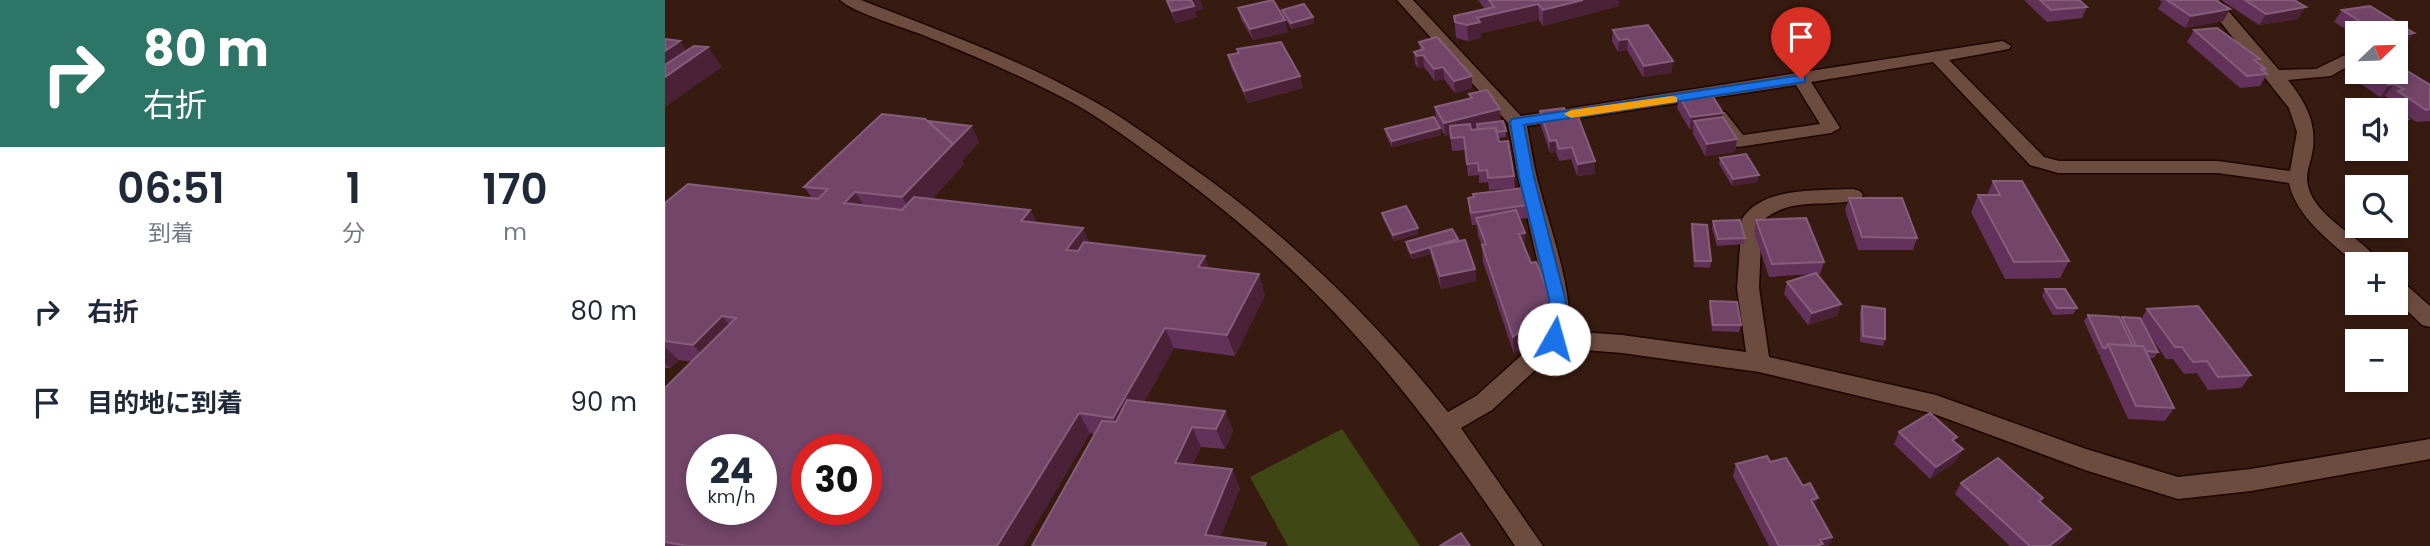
<!DOCTYPE html>
<html lang="ja">
<meta charset="utf-8">
<style>
:root{--surface:#fff;--page:#f2f2f3;--text:#1f2937;--muted:#747a83}
body{margin:0;font-family:Poppins,"Noto Sans JP",sans-serif;background:var(--page);color:var(--text);height:100vh;display:flex;flex-direction:column;font-size:26px;white-space:nowrap}
*{box-sizing:border-box;margin:0}
p{font-size:23px;color:var(--muted)}
.icon{flex:none;width:38px;height:38px;fill:none;stroke:currentColor;stroke-width:2;stroke-linecap:round;stroke-linejoin:round}
.map{position:relative;flex:1;overflow:hidden}
.sheet{display:flex;flex-direction:column;background:var(--surface);width:665px}
.sheet>*{flex:none}
.top-card{background:#2d7667;color:#fff;overflow:hidden}
.needle{width:46px;rotate:67deg}
.tools{position:absolute;left:1680px;top:21px;display:grid;gap:14px}
.tools a{display:grid;place-items:center;width:63px;height:63px;border-radius:0px;background:var(--surface);box-shadow:0 4px 10px #0003;font-size:35px}
.speed{position:absolute;left:21px;top:434px;display:flex;gap:14px;font-size:35px;font-weight:700;text-align:center}
.speed>*{display:grid;place-content:center;width:91px;height:91px;border-radius:50%;background:var(--surface);box-shadow:0 4px 10px #0003;line-height:1}
.speed small{font-size:18px;font-weight:400}
.speed .limit{border:10px solid #d22;background:#fff;color:#111}
.pin{position:absolute;display:grid;place-items:center;width:60px;height:60px;color:#fff;margin:-72px -30px;border-radius:50% 50% 50% 0;rotate:-45deg;box-shadow:0 0 7px #0007}
.pin .icon{rotate:45deg}
.me{position:absolute;width:77px;margin:-38px;rotate:7deg;stroke-linejoin:round;filter:drop-shadow(0 0 5px #0008)}
.turn{display:flex;align-items:center;gap:24px;height:147px;padding:0 28px;font-size:32px}
.turn .icon{width:91px;height:91px;stroke-width:2.5}
.turn b{display:block;font-size:49px;line-height:60px}
.eta{display:flex;justify-content:space-evenly;align-items:center;height:119px;text-align:center}
.eta b{font-size:42px;font-weight:600;line-height:49px}
ul{padding:0;list-style:none}
li{display:flex;align-items:center;gap:21px;height:91px;padding:0 28px}
li div{flex:1}
li b{display:block;font-size:26px}
li em{font-style:normal}
main{display:flex;flex:1;min-height:0}
.map>svg:first-child{display:block}
.green{fill:#3f4814}
.lines{fill:none;stroke-linecap:round;stroke-linejoin:round}
.minor-casing{stroke:#1d0500;stroke-width:3}
.minor{fill:#6c4c3f;fill-rule:evenodd}
.wall{fill:#63325b}
.shaded-wall{fill:#4b2138}
.building{fill:#724569;stroke:#865d7a;stroke-width:2;fill-rule:evenodd}
.route{fill:#1a73e8;stroke:#114b97;stroke-width:2}
.slow{fill:#f59e0b}
</style>
<main>
<section class="sheet">
<div class="top-card">
<div class="turn"><svg class="icon" aria-label="right" viewBox="0 0 24 24"><path d="M7 20v-9h11M14 6l5 5-5 5"/></svg><div><b>80 m</b>右折</div></div>
</div>
<div class="eta">
<div><b>06:51</b><p>到着</p></div>
<div><b>1</b><p>分</p></div>
<div><b>170</b><p>m</p></div>
</div>
<ul>
<li><svg class="icon" aria-label="right" viewBox="0 0 24 24"><path d="M7 20v-9h11M14 6l5 5-5 5"/></svg><div><b>右折</b></div><em>80 m</em></li>
<li><svg class="icon" aria-label="arrive" viewBox="0 0 24 24"><path d="M6 21V4h12l-3 4 3 4H6"/></svg><div><b>目的地に到着</b></div><em>90 m</em></li>
</ul>
</section>
<div class="map">
<svg width="1765" height="546" viewBox="0 0 1765 546">
<rect width="100%" height="100%" fill="#371b10"/>
<path class="green" d="M677,429L755,546H623L585,477Z"/>
<g class="lines">
<defs>
<path id="minor" d="M175,0H196C272,30 349,57 421,97C455,115 486,138 518,161C620,232 706,315 783,412L811,396L879,335L883,321L881,298L853,177L843,123L732,0H748L856,116L1338,41L1346,46L1344,49L1284,60L1379,157L1394,161H1553L1625,171L1632,132L1624,108L1538,0H1554L1614,70L1651,69L1680,55H1692V61L1666,76L1623,80C1641,103 1653,124 1647,154C1645,164 1640,175 1643,186C1651,220 1701,238 1715,264L1692,265C1667,243 1631,217 1624,183L1553,173H1393L1365,165L1268,62L1146,82L1175,128L1166,133L1073,147L1067,145L1045,116L1048,112H1060L1078,135L1155,124L1131,85L862,126C866,147 869,169 875,189C884,225 911,299 902,331L957,335L1081,352L1072,288L1077,219C1098,186 1154,191 1188,189L1195,191L1198,195L1195,199C1159,209 1128,195 1097,221L1094,288L1104,357L1271,395L1421,449L1513,477L1586,469L1765,439V459L1586,491L1513,499L1420,470L1269,414L1094,372L957,353L894,348L827,410L796,428L878,546H850C749,394 654,277 505,169C473,146 442,122 408,103C360,77 309,56 258,35C240,28 187,12 175,0Z
M1731,280L1739,283L1765,306V327L1757,325L1731,300Z"/>
</defs>
<use href="#minor" class="minor-casing"/>
<use href="#minor" class="minor"/>
</g>
<path class="wall" d="M500,0H535L538,9L530,11L532,17L511,23Z
M813,0H954V6L878,26L874,20L816,33V38L803,41L791,38L789,16L820,9Z
M1360,0H1414L1422,7L1417,18L1382,22L1360,1Z
M1494,0H1550L1565,9L1558,21L1520,28L1493,9L1497,2Z
M1556,0H1629L1633,19L1594,25Z
M1705,6L1749,33L1741,44L1731,46V33H1692V36L1669,22L1677,10Z
M573,8L623,32L588,40L576,19Z
M617,10L648,17L649,23L627,29L618,16Z
M948,30L1008,61L1006,73L978,77L962,50L953,52L947,41Z
M1529,30L1595,59L1593,62L1601,69L1599,71L1602,74L1595,86L1575,88L1522,42Z
M754,42L807,88L790,93L779,79L770,81L759,67L753,68L750,64L749,52L755,50Z
M563,55L638,88L583,103L566,67Z
M1689,62H1692V72H1731L1765,85V121L1751,122L1724,103L1727,100L1720,96L1715,97L1681,74Z
M804,94L836,121L841,131V137L833,138L834,142L849,176L850,188L824,190L823,182L814,183V175L803,176L800,150L787,151L785,134L780,136L771,119L770,107L805,98Z
M1014,96L1058,117L1072,139L1070,152L1040,156L1028,134V129L1025,130L1012,108Z
M875,111L930,174L912,176L906,159L894,161L891,152L885,153L875,123Z
M263,121L306,126L314,142L297,161L299,164L267,199L365,210L372,223L418,228L424,243L544,268L600,295L570,356L509,348L479,402L560,411L568,431L560,449L536,447L527,465L567,469L575,489L367,546L430,434L425,433L358,546H0V388L27,362L14,360L5,368H0V203L147,198L139,187Z
M775,128L776,135L727,147L721,136L720,129Z
M1055,158L1093,182L1067,186L1054,164Z
M1328,181L1404,261L1395,278L1340,279L1306,212L1313,195H1322Z
M803,198L863,205L864,218L854,219L860,233V248L888,320L849,354L818,262L817,247L813,235L812,225H807L804,210Z
M1184,198L1252,238L1248,250H1193L1180,210Z
M717,213L753,234L729,241L718,219Z
M1091,220L1159,262L1155,274H1151L1176,304L1172,316L1143,325L1119,294L1122,282L1147,274L1104,277L1089,232Z
M1048,221L1080,238L1079,244L1052,246L1047,228Z
M1027,224L1046,261L1045,268L1029,267L1026,231Z
M793,239V241L810,269L811,281L776,289L767,259L766,254L747,259L742,249L741,242Z
M1380,289L1412,308L1408,314L1388,315L1377,296Z
M1045,301L1076,325L1074,332L1047,331L1044,308Z
M1197,306L1220,339L1218,346L1195,342V312Z
M1482,309L1586,375L1576,388L1543,390L1532,373L1519,374L1508,359H1501L1486,337L1493,352L1489,358H1484L1509,408L1500,421L1463,419L1435,357L1436,355H1434L1419,321L1423,315L1455,319L1457,317L1476,319Z
M1234,432L1292,437L1289,442L1291,461L1265,479L1229,444Z
M1105,462L1150,507L1167,537L1163,546H1104L1068,476L1071,464Z
M1296,483L1378,498L1376,502L1398,541L1391,546H1345L1290,494Z"/>
<path class="shaded-wall" d="M526,0H535L538,9L530,11L532,17L511,23L507,11Z
M918,0H954V6L878,26V10Z
M873,4L874,20L816,33V38L803,41L802,25L812,18Z
M1641,7L1633,19L1594,25L1601,14Z
M1565,9L1558,21L1520,28L1526,16Z
M648,17L649,23L627,29L626,23Z
M620,20L623,32L588,40L585,29Z
M1749,33L1741,44L1731,46V36Z
M963,39L962,50L953,52L954,40Z
M15,41L27,58L43,47L57,67L0,107V51Z
M758,55L759,67L753,68L752,56Z
M1008,61L1006,73L978,77L979,66Z
M778,67L779,79L770,81L769,69Z
M635,76L638,88L583,103L579,91Z
M807,76V88L790,93L789,81Z
M1729,84L1720,96L1715,97L1724,85Z
M835,109L836,121L780,136L779,123Z
M1058,113L1056,125L1029,121L1028,129L1025,130L1026,117Z
M1743,119L1738,125L1731,127V122Z
M306,126L314,142L297,161L299,164L249,218L237,197Z
M775,128L776,135L727,147V141Z
M1072,139L1070,152L1040,156L1042,144Z
M891,140V152L885,153V141Z
M930,161V174L912,176L913,164Z
M1094,175L1093,182L1067,186L1068,179Z
M190,192L204,213L179,203Z
M365,210L376,230L356,221Z
M418,228L427,249L411,270L401,250Z
M753,228V234L729,241L728,235Z
M860,233V250L854,234Z
M765,247L766,254L747,259L746,253Z
M540,256L547,277L533,267Z
M810,269L811,281L776,289L775,276Z
M594,274L600,295L570,356L562,335Z
M888,303V320L849,354L848,337Z
M1176,304L1172,316L1143,325L1147,313Z
M57,316L75,337L47,365L28,345Z
M500,328L509,348L459,438L448,418Z
M0,347L14,360L5,368L0,364Z
M560,411L568,431L560,449L551,429Z
M414,413L425,433L358,546H332Z
M527,427L536,447L519,483L510,463Z
M1298,449L1291,461L1265,479L1271,467Z
M567,469L575,489L552,546L540,535Z
M1153,498L1149,509L1146,500Z
M1406,529L1398,541L1391,546H1384Z
M1167,537L1163,546H1150L1155,540Z"/>
<path class="building" d="M502,0H526L529,6L507,11Z
M608,0L620,20L585,29L573,8Z
M824,0H918L878,10L873,4L812,18L815,22L802,25L790,22L789,16L829,7Z
M1375,0H1414L1422,7L1386,10Z
M1502,0H1550L1565,9L1526,16Z
M1580,0H1629L1641,7L1601,14Z
M639,4L648,17L626,23L617,10Z
M1705,6L1749,33L1731,36V33H1714L1677,10Z
M983,25L1008,61L979,66L963,39L954,40L948,30Z
M1552,28L1595,59L1589,60L1601,69H1596L1602,74L1582,76L1529,30Z
M772,37L807,76L789,81L778,67L769,69L758,55L752,56L749,52L759,49L754,42Z
M0,39L15,41L0,51Z
M616,42L635,76L579,91L563,55L574,53L572,49Z
M29,46L43,47L0,77V65Z
M1731,64L1765,85V109L1761,110L1733,91L1739,89L1729,84L1724,85L1704,72H1731Z
M822,90L835,109L779,123L770,107L807,98L804,94Z
M1045,92L1058,113L1026,117L1014,96Z
M1721,106L1729,110H1707Z
M899,108L902,115L912,114L930,161L913,164L907,147L894,149L891,140L885,141L875,111Z
M1731,112L1743,119L1731,122Z
M217,114L260,119L288,144L237,197L190,192L179,203L237,210L249,197L365,210L356,221L418,228L401,250L413,251L419,242L540,256L533,267L594,274L562,335L500,328L448,418L414,413L332,546H23L0,542V388L71,318L57,316L28,345L0,341V203L23,184L153,199L163,189L139,187ZM37,450H96V509H37ZM142,450H201V509H142Z
M769,117L775,128L727,141L720,129Z
M1058,117L1072,139L1042,144L1029,121Z
M263,121L306,126L288,144Z
M838,121L841,131L831,132V128L813,129L812,124Z
M805,124L806,130L831,128L834,142L843,141L849,176L823,178L822,170L814,171L813,163L802,164L799,137L786,138L785,126Z
M1081,154L1094,175L1068,179L1055,158Z
M1328,181H1357L1404,261L1349,262L1313,195H1335Z
M858,188L863,205L806,213L803,198L809,197L808,194Z
M1184,198H1237L1252,238L1197,237Z
M741,206L753,228L728,235L717,213Z
M851,210L860,233L854,234L866,263L871,262L888,303L848,337L817,245L821,244L811,218Z
M1141,218L1159,262L1107,264L1091,220Z
M1075,220L1080,238L1053,239L1048,221Z
M1027,224L1042,225L1046,261H1030Z
M787,229L793,239L746,253L741,242Z
M800,240L810,269L775,276L765,247Z
M1151,273L1176,304L1147,313L1122,282Z
M1380,289H1400L1412,308H1392Z
M1045,301L1072,302L1076,325H1048Z
M1197,306L1220,309V339L1198,336Z
M1533,306L1586,375L1553,377L1542,361L1528,362L1517,347H1510L1482,309Z
M1423,315L1454,317L1468,346L1443,344L1441,348H1438Z
M1457,317L1475,318L1493,352L1481,351L1478,346H1471Z
M1443,344L1478,346L1509,408L1471,406Z
M462,400L560,411L551,429L527,427L510,463L567,469L540,535L601,543L600,546H367L437,421L451,422Z
M1265,413L1292,437L1287,440L1298,449L1271,467L1234,432Z
M1102,456L1105,462L1121,458L1138,486L1145,483L1153,498L1146,500L1167,537L1155,540L1158,544L1150,546H1114L1071,464Z
M1333,458L1378,498L1374,501L1406,529L1384,546H1365L1296,483Z
M796,533L805,546H775Z"/>
<path class="route" d="M1136,75L1140,76V82L859,125L869,177L900,298L903,321L895,344H883L880,339L886,321L884,298L854,177L845,122L847,119Z"/>
<path class="slow" d="M1007,96L1012,97V102L906,118L899,114L906,110Z"/>
</svg>
<div class="tools">
<a><svg class="needle" viewBox="-14 -14 28 28"><path d="M0-13l5 13h-10z" fill="#e53935"/><path d="M0 13l5-13h-10z" fill="#747a83"/></svg></a>
<a><svg class="icon" aria-label="sound" viewBox="0 0 24 24"><path d="M4 9h4l5-4v14l-5-4H4zM17 9q2 3 0 6"/></svg></a>
<a><svg class="icon" aria-label="search" viewBox="0 0 24 24"><circle cx="10" cy="10" r="6"/><path d="M15 15l6 6"/></svg></a>
<a>+</a>
<a>−</a>
</div>
<div class="speed"><div>24<small>km/h</small></div><div class="limit">30</div></div>
<div class="pin" style="left:1136px;top:79px;background:#d93025"><svg class="icon" aria-label="arrive" viewBox="0 0 24 24"><path d="M6 21V4h12l-3 4 3 4H6"/></svg></div>
<svg class="me" style="left:889px;top:339px" viewBox="-20 -20 40 40"><circle r="19" fill="#fff"/><path d="M0-13L10 11 0 6-10 11z" fill="#1a73e8"/></svg>
</div>
</main>
